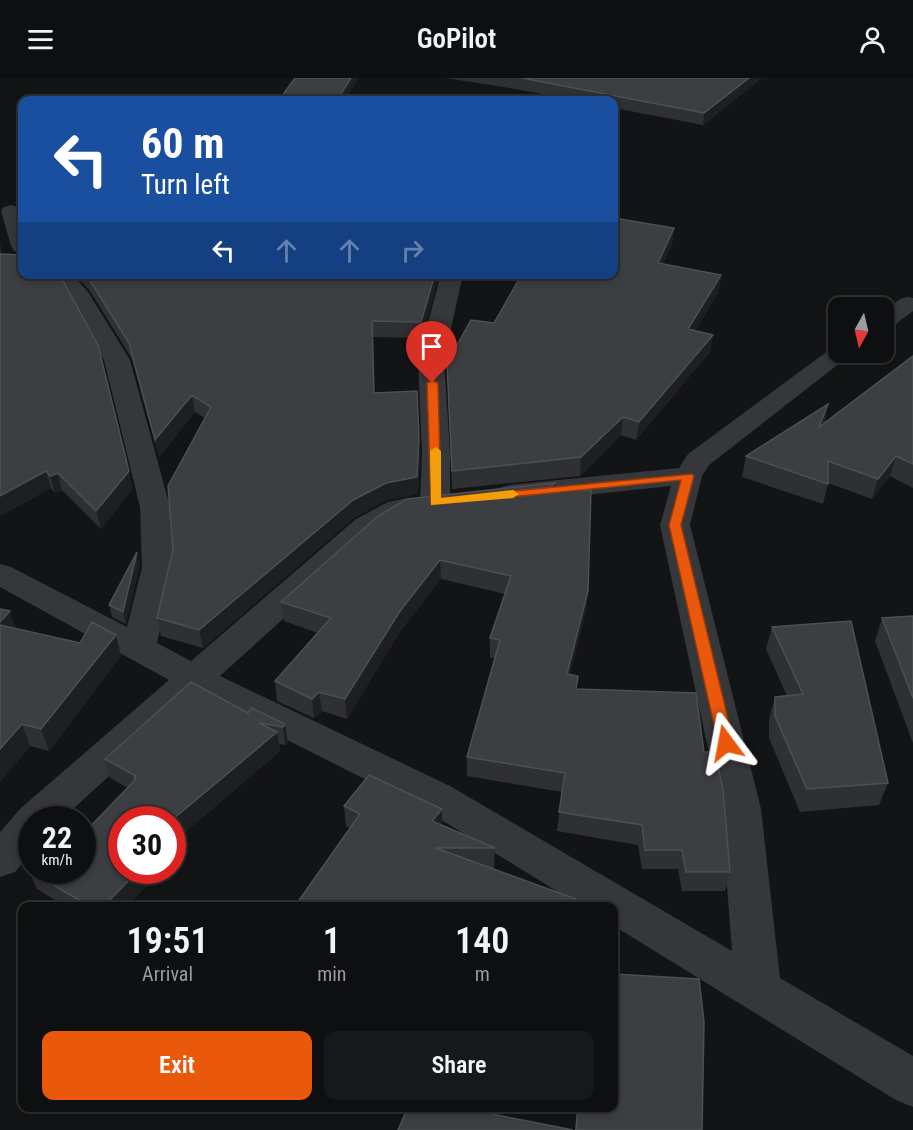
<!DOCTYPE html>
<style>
:root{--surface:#0e0f10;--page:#171819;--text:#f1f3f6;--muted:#9b9c9f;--line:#2e2f30;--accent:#ea580c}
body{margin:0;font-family:"Roboto Condensed",sans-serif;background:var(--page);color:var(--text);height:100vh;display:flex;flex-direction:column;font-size:22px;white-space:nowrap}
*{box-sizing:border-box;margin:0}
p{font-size:20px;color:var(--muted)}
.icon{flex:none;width:33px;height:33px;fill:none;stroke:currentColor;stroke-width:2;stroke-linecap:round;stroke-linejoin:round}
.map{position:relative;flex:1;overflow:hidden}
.drawer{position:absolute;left:18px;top:824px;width:600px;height:210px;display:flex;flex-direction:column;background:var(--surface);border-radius:12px;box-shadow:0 3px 9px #0003,0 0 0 2px var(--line)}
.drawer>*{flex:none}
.top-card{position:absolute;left:18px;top:18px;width:600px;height:183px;border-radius:12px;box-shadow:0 3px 9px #0003,0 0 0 2px var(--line);background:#1a4fa0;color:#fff;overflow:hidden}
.needle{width:39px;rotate:188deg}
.buttons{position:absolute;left:828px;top:219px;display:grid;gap:12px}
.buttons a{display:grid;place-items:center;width:66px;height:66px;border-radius:12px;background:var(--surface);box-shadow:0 3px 9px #0003,0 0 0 2px var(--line);font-size:30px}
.speed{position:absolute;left:18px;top:728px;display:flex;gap:12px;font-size:30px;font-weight:700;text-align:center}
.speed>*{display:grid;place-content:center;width:78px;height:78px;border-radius:50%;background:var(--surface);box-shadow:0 3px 9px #0003,0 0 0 2px var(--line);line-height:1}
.speed small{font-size:15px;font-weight:400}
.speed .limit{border:9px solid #d22;background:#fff;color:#111}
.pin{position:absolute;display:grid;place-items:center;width:51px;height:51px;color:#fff;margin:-62px -26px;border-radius:50% 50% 50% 0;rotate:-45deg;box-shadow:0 0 6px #0007}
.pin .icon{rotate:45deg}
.me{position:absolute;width:66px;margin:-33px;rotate:347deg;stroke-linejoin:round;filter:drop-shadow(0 0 4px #0008)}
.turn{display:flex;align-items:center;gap:21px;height:126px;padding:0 24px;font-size:27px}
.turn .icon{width:78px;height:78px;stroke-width:2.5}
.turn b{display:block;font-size:42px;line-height:51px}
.lanes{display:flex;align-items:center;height:57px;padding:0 24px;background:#0003;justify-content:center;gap:30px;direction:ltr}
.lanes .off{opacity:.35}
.eta{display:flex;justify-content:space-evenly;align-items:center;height:102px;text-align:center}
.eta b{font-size:36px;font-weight:600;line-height:42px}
.primary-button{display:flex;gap:12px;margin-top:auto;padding:12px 24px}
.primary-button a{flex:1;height:69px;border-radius:12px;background:var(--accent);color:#fff;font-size:24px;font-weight:600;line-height:69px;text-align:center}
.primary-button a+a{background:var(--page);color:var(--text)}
header{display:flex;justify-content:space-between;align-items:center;height:78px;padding:0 24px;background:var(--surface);font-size:27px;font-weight:600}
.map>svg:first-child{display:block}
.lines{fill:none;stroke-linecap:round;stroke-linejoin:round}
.street{fill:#35373a;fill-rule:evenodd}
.wall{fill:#2f3033}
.shaded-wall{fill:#1e1f21}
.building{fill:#3c3e41;stroke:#4c5053;stroke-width:1.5}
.route{fill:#ea580c;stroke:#983908;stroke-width:1.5}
.slow{fill:#f59e0b}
</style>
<header><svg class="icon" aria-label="menu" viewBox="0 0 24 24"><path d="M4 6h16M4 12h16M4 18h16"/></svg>GoPilot<svg class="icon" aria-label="person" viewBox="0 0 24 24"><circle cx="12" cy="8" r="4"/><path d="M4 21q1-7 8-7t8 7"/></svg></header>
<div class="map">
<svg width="913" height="1052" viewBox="0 0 913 1052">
<rect width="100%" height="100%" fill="#131415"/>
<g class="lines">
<path class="street" d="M11,127L18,129L22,137V174L14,173L11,168L1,133L4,129Z
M48,196H72L88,214L130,282L170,429L174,490L157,565L191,583L356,441L388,424L407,420L418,423L422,429L418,435L407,438L378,455L220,598L450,708L732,873L721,731L660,447L671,408L509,425L499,422L494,416L499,410L509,407L679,390L688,376L833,269L838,267V274H854L709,387L702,398L690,447L761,731L780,900L913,978V1029L896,1022L614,848V828H581L422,730L198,617L62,741H32V774L15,794L0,799V754L21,730L169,602L0,509V486L11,489L127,549L142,490L140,429L104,282L68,217Z
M441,196H463L444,282L450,375V424L445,430L435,433L425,430L420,424L422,375L418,282Z
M908,219L913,220V233L892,249L884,251V233L900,221Z"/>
</g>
<path class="wall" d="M445,0H762L703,47L614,30V22H575L498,8Z
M674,150L672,166L663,186L721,197L719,213L695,253L713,257L710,274L636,362L621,357L580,398L452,411L447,285Z
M0,163L1,176L133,410L101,451L62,412L55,415L51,410L0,438Z
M75,196H439L422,260L373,259L374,315L420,375L418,416L387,422L355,439L203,570L161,558L157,540L205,340L195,334L159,379L132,281L90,213Z
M913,278V410L890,398L872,421L828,405L823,426L742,399L746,378L828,326L824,346Z
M554,412L588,513L586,533L570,596L577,611L704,674L730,794L725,813H682L678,791H642L638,767L557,753L562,714L467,698V679L495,580H490V560L505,516L441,501L401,552L347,641L322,633L314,640L277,623L275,603L318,555L284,543L281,524Z
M140,486L126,546L112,539L109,527Z
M913,538V665L875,563L882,540Z
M772,549L888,705L879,727L800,734L769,660V641L775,619L787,618L766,571Z
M16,550L121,578L49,673L30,668L0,704Z
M248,635L285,646L288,665L285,667L279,666L280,673L177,761L180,772L172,780V741L122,792H162L127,828H65L37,811L29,793L85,754L128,710L110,700L105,681Z
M344,728L442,747L495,770L494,790H491L350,750L346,748Z
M396,1029H501L498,1037L406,1034Z
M577,1029H614L702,1052H575Z"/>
<path class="shaded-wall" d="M351,0H359L345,22H337Z
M749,0H762L703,47L704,35Z
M674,150L672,166L656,202L658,185Z
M435,196H439L422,260L421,244Z
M721,197L719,213L686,268L688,251Z
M713,257L710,274L636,362L639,344Z
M192,317L195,334L159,379L155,362Z
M828,326L823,346L819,349Z
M623,339L621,357L580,398L581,379Z
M419,358L420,375L418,416L387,422L355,439L203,570L199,552Z
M896,378L890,398L872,421L878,401Z
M46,393L51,410L0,438V418Z
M129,393L133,410L101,451L96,433Z
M58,395L62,412L55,415L50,398Z
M555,405L554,424L548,412Z
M137,474L140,486L126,546L123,534Z
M440,482L441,501L401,552L347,641L345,621L400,533Z
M588,513L586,533L565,616L567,596Z
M10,533L17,554L0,552V544Z
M116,557L121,578L49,673L41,651Z
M319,614L322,633L314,640L312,621Z
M22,646L30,668L0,704V671Z
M285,646L288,665L285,667L283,649Z
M277,654L280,673L177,761L180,772L172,780V742Z
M442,731V752L432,743Z
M139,792H162L127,828H104Z
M495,1029H501L492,1052V1036Z"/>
<path class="building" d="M295,0H351L337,22H279Z
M522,0H749L704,35Z
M614,140L674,150L658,185L721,197L688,251L713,257L639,344L623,339L581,379L452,393L447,285L471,242L494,245L522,196H614Z
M0,176L22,177V196H56L63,203L98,267L129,393L96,433L58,395L50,398L46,393L0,418Z
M86,196H435L421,244L372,243L374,315L417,313L419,358L417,399L386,405L353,422L199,552L157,540L173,472L168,408L211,329L192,317L155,362L129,265Z
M913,278V386L896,378L878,401L828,383V406L746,378L828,326L819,349Z
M555,405L548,412H591L588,513L567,596L578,598L576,611L696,615L704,674H715L723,712L730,794H686L682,772H645L642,747L559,734L565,695L467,679L500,562L490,560L511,498L440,482L400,533L345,621L319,614L312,621L275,603L331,540L281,524L378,438L407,421Z
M137,474L123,534L109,527Z
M0,531L10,533L0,544Z
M913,538V620L882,540Z
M851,543L888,705L807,711L775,638V619L803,616L772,549Z
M92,544L116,557L41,651L22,646L0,671V547L80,565Z
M191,604L248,635L252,630L285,646L283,649L259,645L277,654L172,742V741H122V792H139L104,828H89L29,793L32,791V792H82V752L85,754L136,701L134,700L136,698L105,681Z
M369,697L442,731L432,743L495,770H436L576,821V828H295L360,736L344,728Z
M614,896L699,901L704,944L702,1052H576L578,1029H614Z
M408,1029H495L492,1036L573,1052H398Z"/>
<path class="route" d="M432,302L438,305L441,420L692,396L694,398L681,447L734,665L732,669H721L718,665L669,447L681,402L431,427L427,305Z"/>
<path class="slow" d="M436,369L441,373V420L513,412L519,416L513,420L431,427L430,373Z"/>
</svg>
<div class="buttons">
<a><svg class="needle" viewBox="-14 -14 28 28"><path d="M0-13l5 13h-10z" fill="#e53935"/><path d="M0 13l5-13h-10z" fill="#9b9c9f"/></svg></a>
</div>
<div class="speed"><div>22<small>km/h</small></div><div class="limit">30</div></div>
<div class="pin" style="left:432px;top:305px;background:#d93025"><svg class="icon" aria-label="arrive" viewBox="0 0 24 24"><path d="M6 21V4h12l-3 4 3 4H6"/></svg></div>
<svg class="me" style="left:726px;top:665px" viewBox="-20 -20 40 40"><path d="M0-17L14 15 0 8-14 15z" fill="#ea580c" stroke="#fff" stroke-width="4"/></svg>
<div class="top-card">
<div class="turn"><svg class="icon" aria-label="left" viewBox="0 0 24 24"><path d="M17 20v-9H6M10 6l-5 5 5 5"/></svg><div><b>60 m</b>Turn left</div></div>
<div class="lanes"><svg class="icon" aria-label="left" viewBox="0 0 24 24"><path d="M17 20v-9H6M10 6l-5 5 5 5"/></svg><svg class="icon off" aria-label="ahead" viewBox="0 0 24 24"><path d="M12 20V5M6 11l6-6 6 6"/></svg><svg class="icon off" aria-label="ahead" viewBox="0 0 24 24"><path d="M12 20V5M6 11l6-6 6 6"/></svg><svg class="icon off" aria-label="right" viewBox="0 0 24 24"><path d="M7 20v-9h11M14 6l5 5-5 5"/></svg></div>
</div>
<section class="drawer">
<div class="eta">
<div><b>19:51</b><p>Arrival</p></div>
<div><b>1</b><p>min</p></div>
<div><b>140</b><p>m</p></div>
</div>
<div class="primary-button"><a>Exit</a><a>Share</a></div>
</section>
</div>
